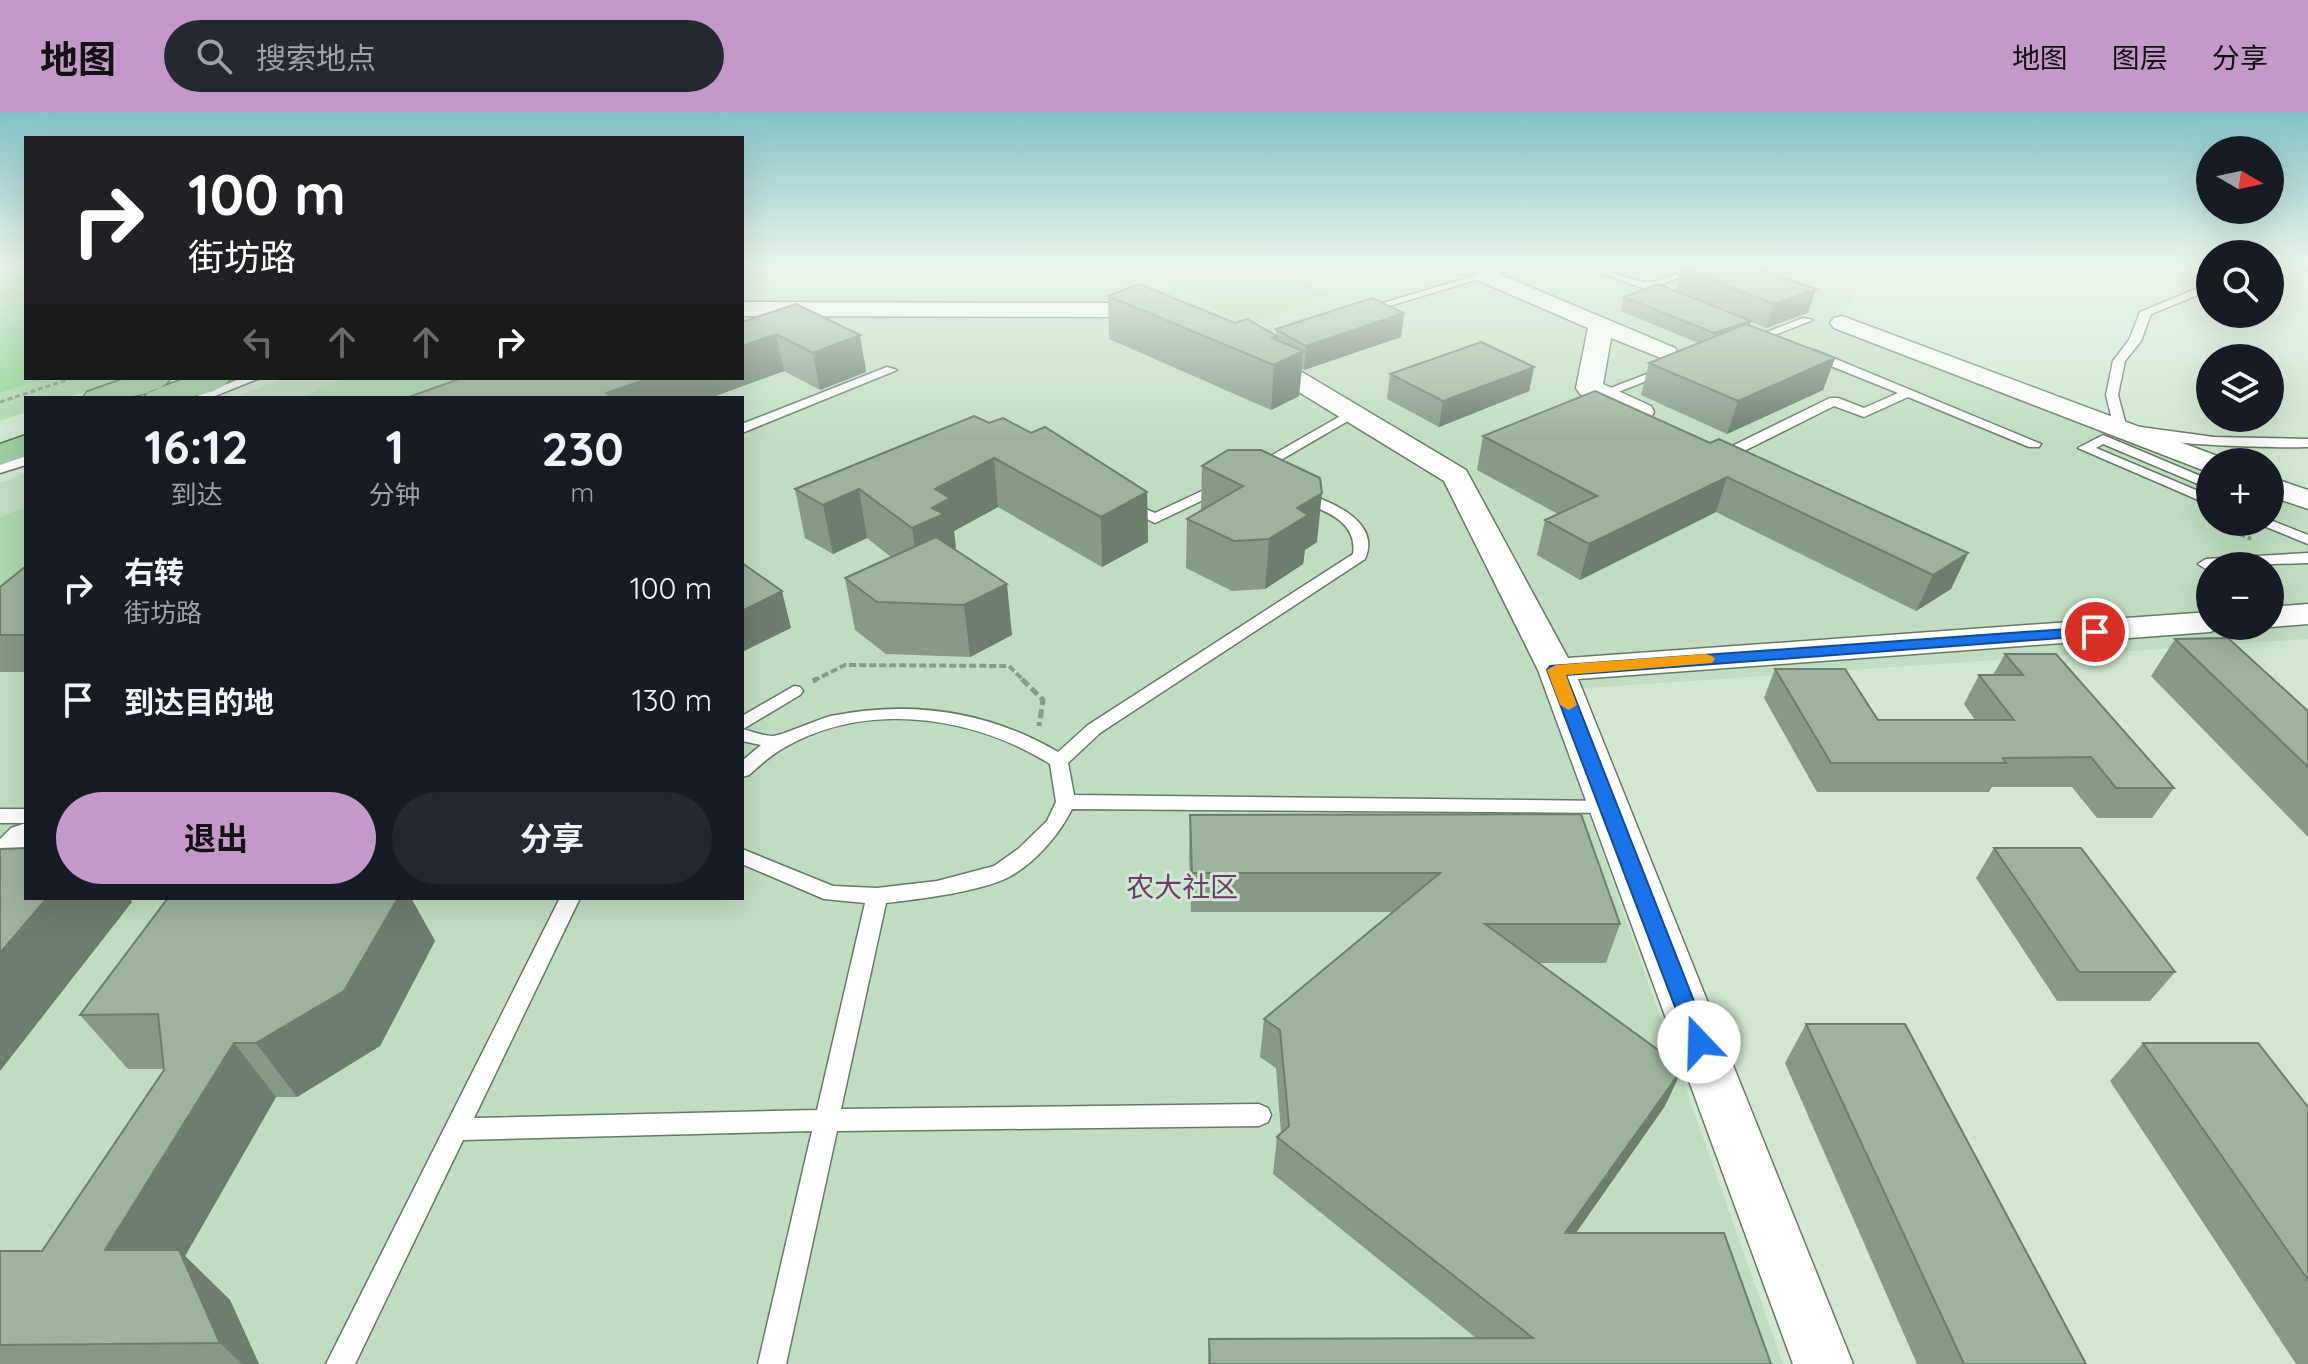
<!DOCTYPE html>
<html lang="zh">
<meta charset="utf-8">
<style>
:root{--surface:#171b24;--page:#242831;--text:#f1f3f6;--muted:#9ea1a6;--accent:#c498c9}
body{margin:0;font-family:Quicksand,"Noto Sans SC",sans-serif;background:var(--page);color:var(--text);height:100vh;display:flex;flex-direction:column;font-size:30px;white-space:nowrap}
*{box-sizing:border-box;margin:0}
p{font-size:26px;color:var(--muted)}
.icon{flex:none;width:44px;height:44px;fill:none;stroke:currentColor;stroke-width:2;stroke-linecap:round;stroke-linejoin:round}
.map{position:relative;flex:1;overflow:hidden}
.drawer{position:absolute;left:24px;top:284px;width:720px;height:504px;display:flex;flex-direction:column;background:var(--surface);border-radius:0px;box-shadow:0 8px 32px #0002}
.drawer>*{flex:none}
.hud{position:absolute;left:24px;top:24px;width:720px;height:244px;border-radius:0px;box-shadow:0 8px 32px #0002;background:#202124;color:#fff;overflow:hidden}
.needle{width:52px;rotate:99deg}
.tools{position:absolute;left:2196px;top:24px;display:grid;gap:16px}
.tools a{display:grid;place-items:center;width:88px;height:88px;border-radius:50%;background:var(--surface);box-shadow:0 8px 32px #0002;font-size:40px}
.pin{position:absolute;display:grid;place-items:center;width:68px;height:68px;color:#fff;margin:-34px;border:4px solid #fff;border-radius:50%;box-shadow:0 2px 8px #0007}
.me{position:absolute;width:88px;margin:-44px;rotate:339deg;stroke-linejoin:round;filter:drop-shadow(0 0 6px #0008)}
.turn{display:flex;align-items:center;gap:28px;height:168px;padding:0 32px;font-size:36px}
.turn .icon{width:104px;height:104px;stroke-width:2.5}
.turn b{display:block;font-size:56px;line-height:68px}
.lanes{display:flex;align-items:center;height:76px;padding:0 32px;background:#0003;justify-content:center;gap:40px;direction:ltr}
.lanes .off{opacity:.35}
.eta{display:flex;justify-content:space-evenly;align-items:center;height:136px;text-align:center}
.eta b{font-size:48px;font-weight:700;line-height:56px}
.cta{display:flex;gap:16px;margin-top:auto;padding:16px 32px}
.cta a{flex:1;height:92px;border-radius:48px;background:var(--accent);color:#111;font-size:32px;font-weight:700;line-height:92px;text-align:center}
.cta a+a{background:var(--page);color:var(--text)}
ul{padding:0;list-style:none}
li{display:flex;align-items:center;gap:24px;height:112px;padding:0 32px}
li div{flex:1}
li b{display:block;font-size:30px}
li em{font-style:normal}
header{display:flex;align-items:center;gap:48px;box-sizing:border-box;height:112px;padding:0 40px;background:var(--accent);color:#111}
header strong{font-size:38px}
nav{display:flex;gap:44px;margin-inline-start:auto;font-size:28px}
.search{width:560px;height:72px;background:var(--page);display:flex;align-items:center;gap:20px;box-sizing:border-box;padding:0 28px;border-radius:44px;color:var(--muted);font-size:30px}
.map>svg:first-child{display:block}
.built{fill:#c0ddc1;fill-rule:evenodd}
.green{fill:#add9af}
.water{fill:#8dd592}
.lines{fill:none;stroke-linecap:round;stroke-linejoin:round}
.lane-casing{stroke:#657965;stroke-width:3}
.street-casing{stroke:#657965;stroke-width:3}
.primary-casing{stroke:#457b4a;stroke-width:3}
.path-far2{stroke:#889a89;stroke-width:3;stroke-dasharray:5 3;stroke-linecap:butt}
.path-far1{stroke:#889a89;stroke-width:4;stroke-dasharray:7 3;stroke-linecap:butt}
.path{stroke:#889a89;stroke-width:5;stroke-dasharray:9 4;stroke-linecap:butt}
.lane{fill:#fff;fill-rule:evenodd}
.street{fill:#fff;fill-rule:evenodd}
.primary{fill:#9fcea4;fill-rule:evenodd}
.wall{fill:#869a87}
.shaded-wall{fill:#6d7d6e}
.building{fill:#9cb39d;stroke:#6d7d6e;stroke-width:2}
.route{fill:#1a73e8;stroke:#114b97;stroke-width:2}
.slow{fill:#f59e0b}
.labels{text-anchor:middle;stroke-width:6;stroke-linejoin:round;paint-order:stroke}
.neighbourhood-label{font-size:28px;fill:#6d3b6e;stroke:#d0e8d1}
</style>
<header>
<strong>地图</strong>
<div class="search"><svg class="icon" aria-label="search" viewBox="0 0 24 24"><circle cx="10" cy="10" r="6"/><path d="M15 15l6 6"/></svg>搜索地点</div>
<nav><a>地图</a><a>图层</a><a>分享</a></nav>
</header>
<div class="map">
<svg width="2308" height="1252" viewBox="0 0 2308 1252">
<rect width="100%" height="100%" fill="#d0e8d1"/>
<path class="built" d="M742,153H1874L1837,213L2210,357V410H2270V380L2308,395V527L1587,576L1548,587L1783,1252H0V371L26,361V786H742V286H231L285,266H742ZM2210,454H2270V514H2210Z"/>
<path class="green" d="M748,153H1035L1033,166L742,165Z
M1051,153H1123L1122,166H1049Z
M1202,153H1266L1329,184L1244,213L1157,164Z
M47,266H124L66,286H26V300L0,309V281Z
M348,266H471L429,286H298Z
M26,395V480L0,500V405Z"/>
<path class="water" d="M0,153H26V266H47L0,281Z"/>
<g class="lines">
<defs>
<path id="lane" d="M1402,153H1430L1468,160L1463,163Z
M1511,153H1526L1369,200L1359,198Z
M1579,153C1603,152 1622,167 1645,170C1662,173 1688,152 1710,153L1648,178Z
M2210,171V178L2151,202L2141,229L2125,249L2118,283L2126,313L2214,325L2308,327V335C2273,336 2138,334 2114,316L2106,283L2113,249L2129,228L2140,200Z
M1803,206L1813,208L1754,231L1744,229Z
M1806,238H1814L2041,332L2039,335H2029L1908,285L1864,305L1834,294L1734,344H1724V338L1830,286H1838L1864,296L1898,281L1806,244Z
M887,255L897,258L742,321V312Z
M1665,255L1675,258L1605,285L1595,282Z
M242,266H260L210,286H192Z
M1349,299L1360,302L1260,360L1255,361L1248,357Z
M2103,323L2210,368V377L2103,332L2096,336L2210,384V393L2078,336Z
M26,344V353L0,361V352Z
M1221,370L1228,374L1226,377L1155,411L1119,393L1126,389L1155,401Z
M1300,380C1329,388 1382,409 1365,447L1100,621L1068,651L1074,683L1609,689L1616,691L1619,696L1616,701L1072,697C1059,723 1035,751 1009,765C980,780 919,787 886,791L841,997L1259,992L1268,996L1271,1003L1268,1010L1259,1014L837,1019L786,1252H758L812,1019L463,1028L355,1252H326L560,786H580L474,1006L817,998L865,791L824,787L742,752V737L833,774L877,776L937,769L994,754L1018,737L1047,709L1056,690L1050,652C972,603 864,588 782,637C770,644 759,654 749,663L742,665V649L761,633L742,629V604L794,574L800,575L803,579L800,583L743,617C753,620 764,624 773,624C781,624 818,607 831,604C911,588 988,599 1058,640L1088,613L1353,442C1358,407 1321,398 1295,387L1293,384Z
M2270,408L2308,423V432L2254,410Z
M2308,441V451L2210,454L2206,457L2198,452L2206,447Z
M0,697H26V711H0Z"/>
<path id="street" d="M1485,156L1675,236L1678,241L1675,246L1666,248L1611,226L1603,272L1651,294L1654,300L1651,306H1631L1580,282L1576,276L1588,216L1477,168L1474,163L1477,158Z
M742,190L1127,191L1167,198L1171,203L1167,208L1159,210L1127,205L742,204Z
M1842,204L2220,345L2224,350H2210V360L2200,357L1834,216L1830,211L1834,206Z
M1256,236L1265,238L1466,358L1568,546L2210,500V514H2224L2210,520L1578,567L1853,1252H1793L1538,558L1444,369L1247,248L1244,243L1247,238Z
M2270,365L2308,378V397L2270,384Z
M2308,492V512L2270,515L2265,514H2270V495Z
M26,711V752L15,764L0,768V727L11,716Z"/>
<path id="primary" d="M127,266H171C156,288 107,286 83,286L87,280Z
M187,266H231C216,288 168,286 144,286L148,280Z
M26,323V344L0,353V332Z"/>
</defs>
<use href="#lane" class="lane-casing"/>
<use href="#street" class="street-casing"/>
<use href="#primary" class="primary-casing"/>
<path class="path-far2" d="M0,290L73,266"/>
<path class="path-far1" d="M2211,410L2251,427
M813,569L845,553L1009,554L1024,569"/>
<path class="path" d="M1022,567L1043,588L1039,614
M813,569L817,567"/>
<use href="#lane" class="lane"/>
<use href="#street" class="street"/>
<use href="#primary" class="primary"/>
</g>
<path class="wall" d="M2290,153H2308V159L2293,157Z
M1681,156L1816,177L1808,201L1766,216L1751,210L1750,213L1835,246L1823,278L1727,322L1641,283L1649,251L1698,231L1621,199L1624,185L1675,179Z
M1108,184L1235,211L1276,224V217L1401,225L1304,258L1302,257L1299,284L1271,298L1109,227Z
M742,210L860,223L866,260L820,278L784,259L710,286L742,266Z
M1534,255L1529,279L1439,315L1387,287L1390,262Z
M989,311L1147,380L1148,430L1102,455L998,395L954,419L956,436L954,437L1012,523L970,545L886,542L855,518L845,466L891,445L867,426L833,442L805,426L795,377Z
M1483,324L1710,331L1968,441L1951,477L1916,499L1716,400L1580,468L1537,443L1545,408L1558,402L1477,358Z
M1228,338L1317,430L1305,438L1303,452L1265,477L1232,479L1186,456L1187,407L1201,399L1202,354Z
M26,454V560H0V475Z
M2175,527L2308,599V725L2151,564Z
M2005,542L2174,676L2152,706H2097L2072,675H1992L1989,680H1817L1764,586L1775,557L1878,608H1975L1964,592L1979,563H1993Z
M1581,702L1620,812L1606,851H1539L1665,994L1575,1121L1771,1252H1208L1209,1227L1476,1226L1273,1062L1277,1025L1281,1021L1276,956L1260,945L1264,907L1393,800H1191L1189,742L1190,703Z
M1994,736L2175,860L2150,889H2057L1976,766Z
M168,786H411L435,829L380,934L297,985H276L185,1144L230,1188L259,1252H0V1139H42L164,958V957H128L80,903Z
M1806,912L2086,1252H1917L1785,951Z
M2143,931L2308,995V1252H2296L2110,969Z"/>
<path class="shaded-wall" d="M1816,177L1808,201L1766,216L1774,192Z
M1404,201L1401,225L1304,258L1306,234Z
M1751,209L1746,223L1710,236L1714,221Z
M776,222L784,259L710,286H608L606,281L650,266H742V234Z
M860,223L866,260L820,278L813,241Z
M1277,224L1275,253L1303,239L1299,284L1271,298L1274,253L1272,226Z
M1835,246L1823,278L1727,322L1738,289Z
M1534,255L1529,279L1439,315L1443,289Z
M994,346L998,395L954,419L956,436L948,440L919,466L912,416L935,377Z
M1727,365L1716,400L1580,468L1589,432Z
M859,377L867,426L833,442L823,393Z
M1147,380L1148,430L1102,455L1101,405Z
M1322,381L1317,430L1305,438L1303,452L1265,477L1269,427L1297,396Z
M1968,441L1951,477L1916,499L1933,463Z
M1007,472L1012,523L970,545L964,493Z
M782,479L791,516L742,540V499Z
M47,786H129L132,790L0,959V841Z
M398,786H411L435,829L380,934L297,985L256,931Z
M234,931L276,985L185,1144L230,1188L259,1252H242L220,1231L105,1138Z
M1683,956L1665,994L1550,1158L1565,1121Z"/>
<path class="building" d="M1690,153H1746L1816,177L1774,192L1681,156Z
M1139,172L1235,211L1247,207L1277,224L1272,226L1303,239L1274,253L1108,184Z
M1658,172L1751,209L1714,221L1624,185Z
M1372,186L1404,201L1306,234L1276,217Z
M796,192L860,223L813,241L776,222L742,234V210Z
M1746,212L1835,246L1738,289L1649,251Z
M1481,230L1534,255L1443,289L1390,262Z
M462,266H650L606,281L613,286H406Z
M1595,279L1710,331L1719,327L1968,441L1933,463L1727,365L1589,432L1545,408L1597,384L1483,324Z
M974,304L989,311L1003,306L1031,321L1045,315L1147,380L1101,405L994,346L935,377L950,386L932,396L944,402L912,416L859,377L823,393L795,377Z
M1228,338H1261L1320,366L1322,381L1297,396L1308,403L1269,427L1234,429L1187,407L1243,374L1202,354Z
M936,425L1007,472L964,493L877,490L845,466Z
M742,451L782,479L742,499Z
M26,454V523H0V475Z
M2228,526L2308,599V655L2175,527Z
M2005,542H2056L2174,676H2116L2091,645L2003,646L2006,651H1831L1775,557H1845L1878,608H2014L1979,563H2023Z
M1581,702L1620,812H1485L1683,956L1565,1121H1724L1771,1252H1210L1209,1227L1533,1226L1277,1025L1289,1014L1280,918L1264,907L1440,761H1192L1190,703Z
M26,736V786H47L0,841V737Z
M1994,736H2081L2175,860H2079Z
M168,786H398L344,879L256,931H234L105,1138H179L220,1231L0,1233V1139H42L164,958L158,902L80,903Z
M1806,912H1905L2086,1252H1964Z
M2143,931H2258L2308,995V1168Z"/>
<linearGradient id="sky" x2="0" y2="1"><stop stop-color="#83c1c6"/><stop offset="0.47" stop-color="#eaf5ea"/><stop offset="1" stop-color="#eaf5ea" stop-opacity="0"/></linearGradient>
<rect width="2308" height="328" fill="url(#sky)"/>
<path class="route" d="M2095,515L2104,520L2101,523L1566,563L1710,930L1707,937L1699,940L1691,937L1547,558L1550,554Z"/>
<path class="slow" d="M1706,542L1712,544L1715,547L1712,551L1566,563L1577,593L1569,598L1560,593L1547,558L1556,553Z"/>
<g class="labels">
<g class="neighbourhood-label">
<text x="1182" y="785">农大社区</text>
</g>
</g>
</svg>
<div class="tools">
<a><svg class="needle" viewBox="-14 -14 28 28"><path d="M0-13l5 13h-10z" fill="#e53935"/><path d="M0 13l5-13h-10z" fill="#9ea1a6"/></svg></a>
<a><svg class="icon" aria-label="search" viewBox="0 0 24 24"><circle cx="10" cy="10" r="6"/><path d="M15 15l6 6"/></svg></a>
<a><svg class="icon" aria-label="layers" viewBox="0 0 24 24"><path d="M12 4l9 5-9 5-9-5zM3 14l9 5 9-5"/></svg></a>
<a>+</a>
<a>−</a>
</div>
<div class="pin" style="left:2095px;top:520px;background:#d93025"><svg class="icon" aria-label="arrive" viewBox="0 0 24 24"><path d="M6 21V4h12l-3 4 3 4H6"/></svg></div>
<svg class="me" style="left:1699px;top:930px" viewBox="-20 -20 40 40"><circle r="19" fill="#fff"/><path d="M0-13L10 11 0 6-10 11z" fill="#1a73e8"/></svg>
<div class="hud">
<div class="turn"><svg class="icon" aria-label="right" viewBox="0 0 24 24"><path d="M7 20v-9h11M14 6l5 5-5 5"/></svg><div><b>100 m</b>街坊路</div></div>
<div class="lanes"><svg class="icon off" aria-label="left" viewBox="0 0 24 24"><path d="M17 20v-9H6M10 6l-5 5 5 5"/></svg><svg class="icon off" aria-label="ahead" viewBox="0 0 24 24"><path d="M12 20V5M6 11l6-6 6 6"/></svg><svg class="icon off" aria-label="ahead" viewBox="0 0 24 24"><path d="M12 20V5M6 11l6-6 6 6"/></svg><svg class="icon" aria-label="right" viewBox="0 0 24 24"><path d="M7 20v-9h11M14 6l5 5-5 5"/></svg></div>
</div>
<section class="drawer">
<div class="eta">
<div><b>16:12</b><p>到达</p></div>
<div><b>1</b><p>分钟</p></div>
<div><b>230</b><p>m</p></div>
</div>
<ul>
<li><svg class="icon" aria-label="right" viewBox="0 0 24 24"><path d="M7 20v-9h11M14 6l5 5-5 5"/></svg><div><b>右转</b><p>街坊路</p></div><em>100 m</em></li>
<li><svg class="icon" aria-label="arrive" viewBox="0 0 24 24"><path d="M6 21V4h12l-3 4 3 4H6"/></svg><div><b>到达目的地</b></div><em>130 m</em></li>
</ul>
<div class="cta"><a>退出</a><a>分享</a></div>
</section>
</div>
